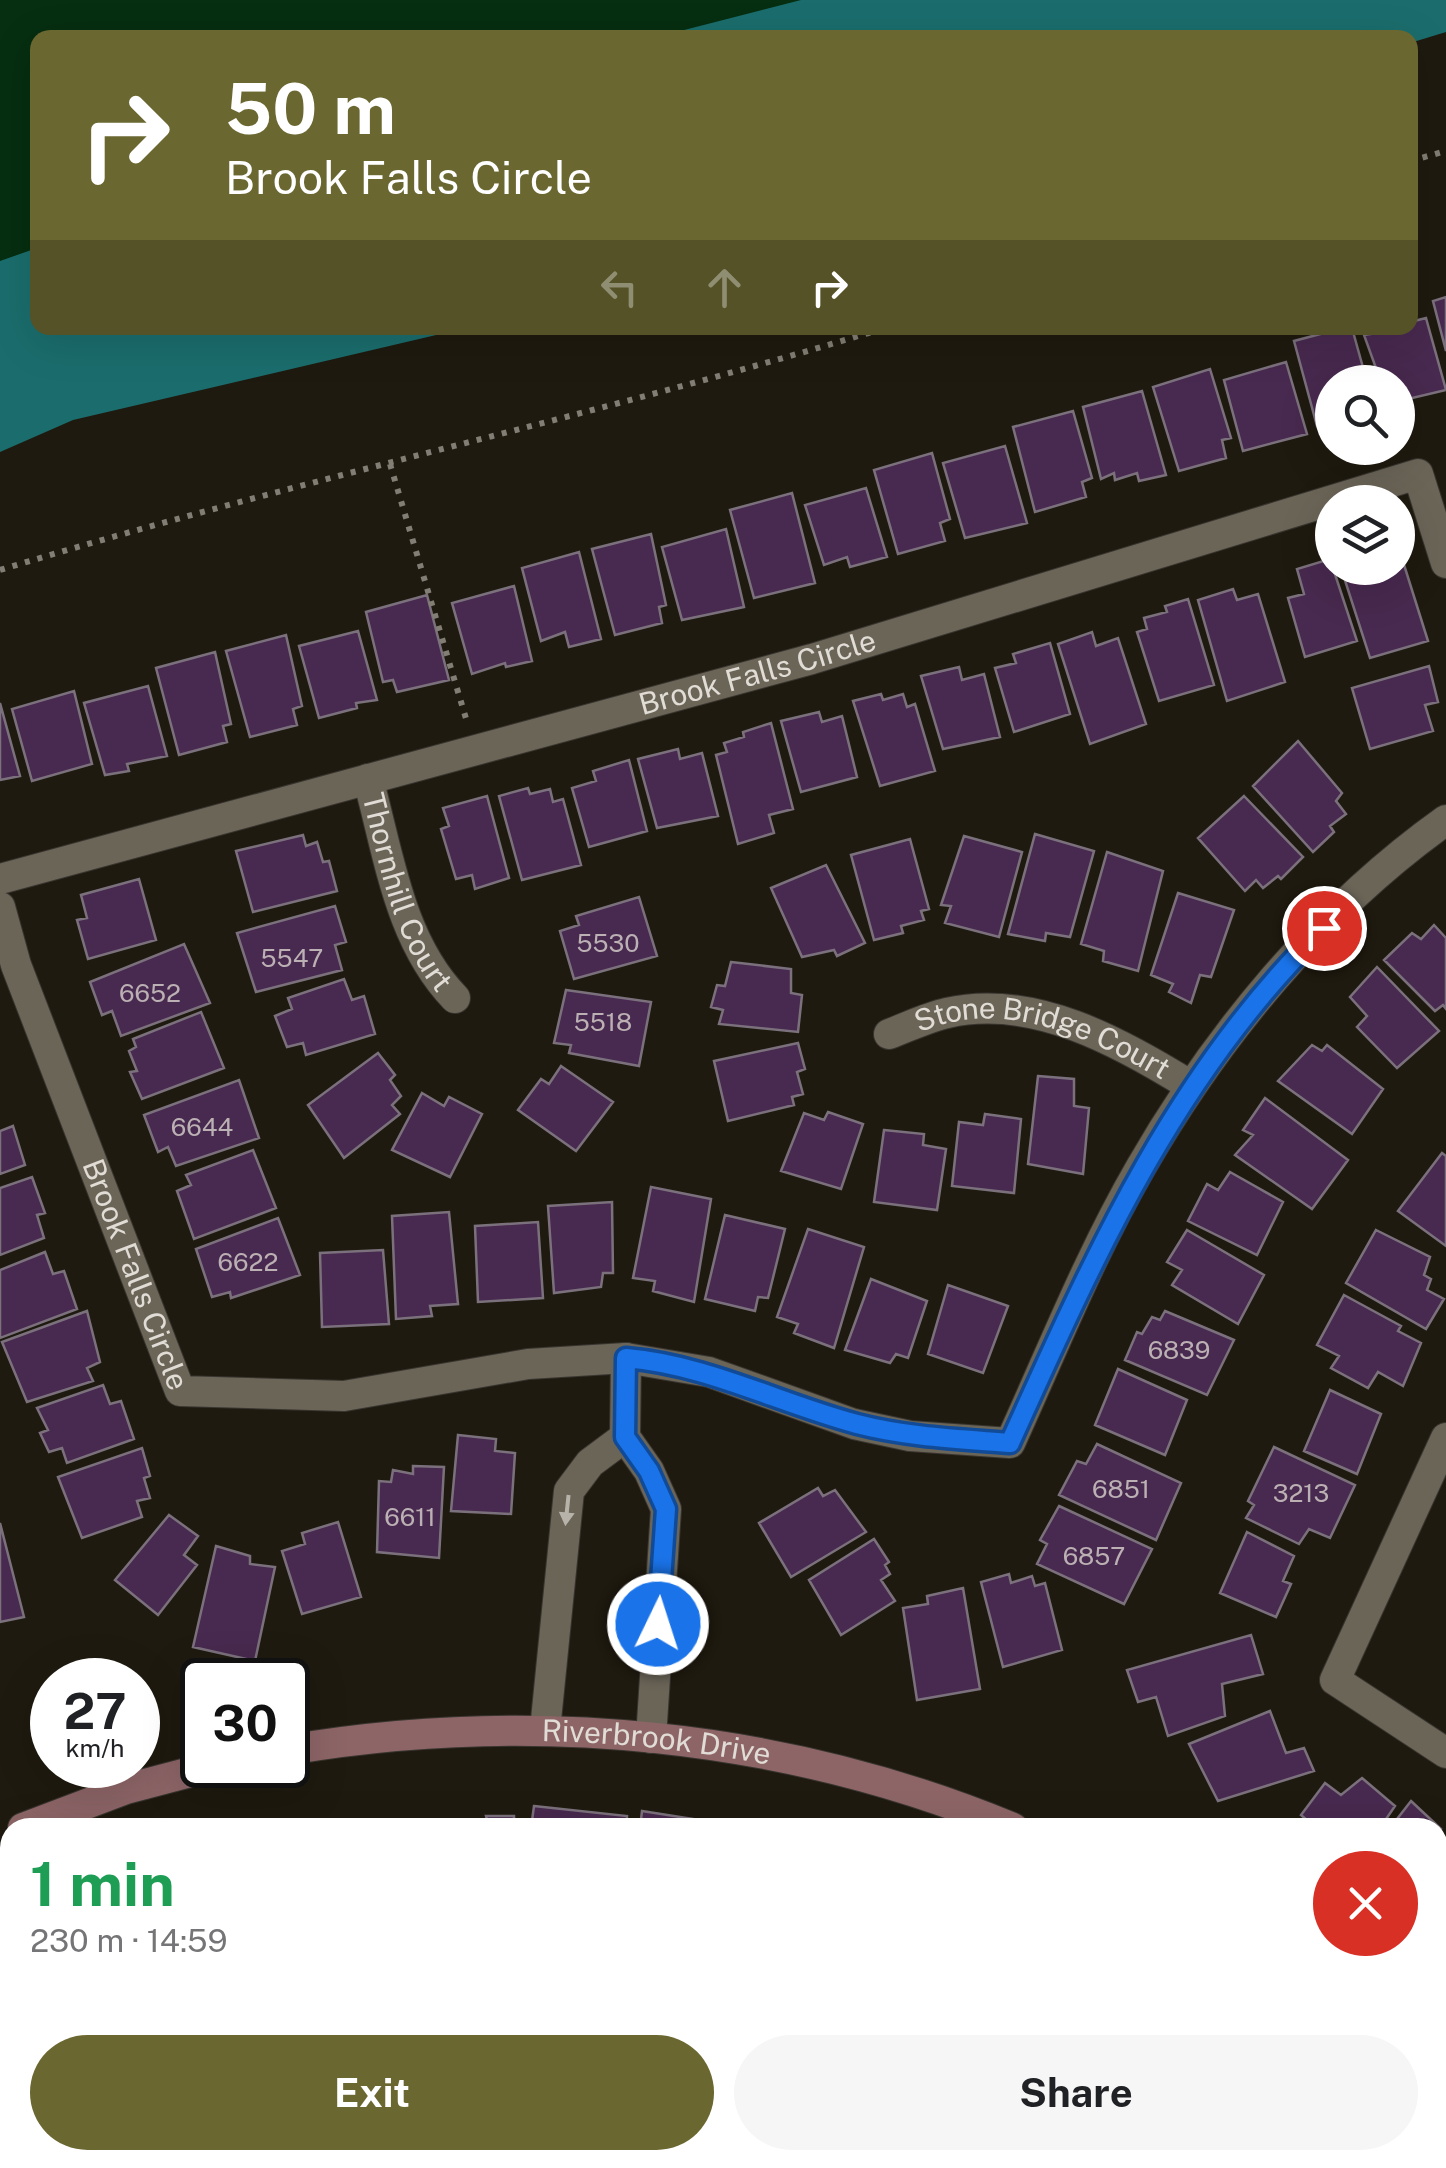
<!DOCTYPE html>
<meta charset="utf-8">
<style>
:root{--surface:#fff;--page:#f6f6f6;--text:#202124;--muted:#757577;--accent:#6a6730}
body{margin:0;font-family:"Public Sans",sans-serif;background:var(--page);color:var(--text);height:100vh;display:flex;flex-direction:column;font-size:38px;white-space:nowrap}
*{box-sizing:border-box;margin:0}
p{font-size:32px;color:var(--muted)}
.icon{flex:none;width:55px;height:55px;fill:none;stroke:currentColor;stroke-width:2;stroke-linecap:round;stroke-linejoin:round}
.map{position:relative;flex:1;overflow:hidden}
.drawer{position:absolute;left:0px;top:1818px;width:1448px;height:352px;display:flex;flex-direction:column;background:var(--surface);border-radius:30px 30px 0 0;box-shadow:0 10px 40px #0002}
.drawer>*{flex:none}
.top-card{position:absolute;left:30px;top:30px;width:1388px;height:305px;border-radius:20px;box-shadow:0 10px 40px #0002;background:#6a6730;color:#fff;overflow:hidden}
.fabs{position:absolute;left:1315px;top:365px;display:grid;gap:20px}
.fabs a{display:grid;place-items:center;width:100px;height:100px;border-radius:50%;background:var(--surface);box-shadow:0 10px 40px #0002;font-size:50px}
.speed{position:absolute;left:30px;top:1658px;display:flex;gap:20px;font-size:50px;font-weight:700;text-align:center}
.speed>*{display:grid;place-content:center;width:130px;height:130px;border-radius:50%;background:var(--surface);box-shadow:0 10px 40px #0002;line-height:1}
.speed small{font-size:25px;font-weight:400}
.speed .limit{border:5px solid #111;border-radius:15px;background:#fff;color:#111}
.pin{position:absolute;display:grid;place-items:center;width:85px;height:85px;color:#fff;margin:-42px;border:5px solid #fff;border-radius:50%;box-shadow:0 2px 10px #0007}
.me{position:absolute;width:110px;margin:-55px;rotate:4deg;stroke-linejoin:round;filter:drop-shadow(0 0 8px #0008)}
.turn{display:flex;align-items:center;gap:35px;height:210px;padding:0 30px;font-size:45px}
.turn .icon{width:130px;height:130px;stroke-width:2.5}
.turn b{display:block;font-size:70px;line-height:85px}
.lanes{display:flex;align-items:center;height:95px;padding:0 30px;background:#0003;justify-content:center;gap:50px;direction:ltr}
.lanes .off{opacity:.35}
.round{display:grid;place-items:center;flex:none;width:105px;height:105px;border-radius:52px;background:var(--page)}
.overview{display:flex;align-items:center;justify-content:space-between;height:170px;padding:0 30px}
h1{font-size:60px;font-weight:700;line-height:75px;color:#1e9e55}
.button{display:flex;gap:20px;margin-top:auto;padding:20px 30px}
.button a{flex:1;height:115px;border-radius:60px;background:var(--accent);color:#fff;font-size:40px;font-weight:700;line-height:115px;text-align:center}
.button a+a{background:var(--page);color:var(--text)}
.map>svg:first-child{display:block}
.green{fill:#062e10}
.water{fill:#1b6d6d}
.building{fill:#48294f;stroke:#7b717d;stroke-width:2.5}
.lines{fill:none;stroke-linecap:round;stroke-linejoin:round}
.street-casing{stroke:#393530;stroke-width:32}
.secondary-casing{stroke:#393530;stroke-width:32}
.path{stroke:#827e75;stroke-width:6;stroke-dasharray:5 8;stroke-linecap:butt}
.street{stroke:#6b6558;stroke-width:30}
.secondary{stroke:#8d6567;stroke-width:30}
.oneway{fill:#b8b3aa}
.route-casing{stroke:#114b97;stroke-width:25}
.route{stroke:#1a73e8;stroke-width:18}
.labels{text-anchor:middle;stroke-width:9;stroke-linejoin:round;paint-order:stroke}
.number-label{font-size:25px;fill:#bbb0b4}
.street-label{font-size:30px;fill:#e1ddd6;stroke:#1f1a0f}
</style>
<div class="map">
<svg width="1446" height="2168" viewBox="0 0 1446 2168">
<rect width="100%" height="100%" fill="#1f1a0f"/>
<path class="green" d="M0,0H1110L975,38H38L37,299L0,309Z"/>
<path class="water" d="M801,0H1446V32L1410,43V38L657,37Z
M37,248L38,328H466L73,420L0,452V261Z"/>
<path class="building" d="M1446,297V351L1433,301Z
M1426,318L1446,390L1408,399L1406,388L1398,390V382H1381L1364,335L1410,328V322Z
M1343,328H1352L1367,382H1332V423L1317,426L1294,341Z
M1286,362L1307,434L1243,451L1224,380Z
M1210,369L1231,438L1222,440L1226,458L1179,471L1153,387Z
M1142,391L1166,475L1139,481L1137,473L1115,480L1114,473L1101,479L1083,407Z
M1073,411L1092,478L1082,482L1086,497L1035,512L1013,427Z
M1005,446L1027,523L965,538L943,463Z
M932,453L950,519L940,523L945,541L898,554L874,470Z
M866,488L887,557L850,567L847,557L824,565L805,505Z
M792,493L815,583L754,598L730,510Z
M726,529L744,607L682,620L662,547Z
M651,534L666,605L659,607L662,623L615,635L592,549Z
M579,552L601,639L569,647L565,632L541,641L522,568Z
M1400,552L1428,641L1370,658L1341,568H1398Z
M1330,559L1357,641L1305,657L1288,598L1304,594L1297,569Z
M514,586L532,661L506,667L505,663L472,674L452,603Z
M1233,589L1237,600L1258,594L1285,682L1227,701L1198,600Z
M427,595L449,680L397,692L393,680L383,682L366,612Z
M1188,599L1214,685L1159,701L1137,632L1147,629L1144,618L1167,612L1165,606Z
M358,631L377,700L356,703L357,708L319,718L299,646Z
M1092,632L1096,646L1118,638L1146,724L1090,744L1058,644Z
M286,635L302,706L293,709L297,725L250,737L226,651Z
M1050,643L1070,714L1014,732L995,668L1016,663L1013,654Z
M215,652L231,724L223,726L227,742L179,755L156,668Z
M1429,666L1438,702L1425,705L1433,731L1370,749L1352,688Z
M959,667L962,680L984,674L1000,737L943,749L921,676Z
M148,686L167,756L127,764L129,771L105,775L84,703Z
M74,691L92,764L32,781L12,709Z
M881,694L883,700L903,694L907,707L915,704L935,771L880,786L853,701Z
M0,703L20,776L0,780Z
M819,712L822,722L842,716L857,777L801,792L781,721Z
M771,723L793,809L769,815L774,833L738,844L716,755L727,752L724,743L744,737L743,732Z
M1298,741L1342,793L1336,801L1346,814L1330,826L1334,832L1313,852L1253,786Z
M678,749L680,759L702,753L718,816L657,828L638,759Z
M629,760L647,831L589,847L572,788L596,781L593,771Z
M528,788L530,794L550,789L553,802L563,799L581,865L522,880L499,796Z
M487,796L509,878L475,889L472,875L456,879L441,829L449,826L443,808Z
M1244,796L1303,857L1281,879L1278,876L1263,888L1256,880L1245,891L1198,838Z
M1035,834L1094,851L1070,937L1046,933L1045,941L1008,934Z
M303,835L306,846L317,842L323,862L329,861L337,891L253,912L236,851Z
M964,836L1022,852L999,937L945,923L951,906L941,905Z
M910,839L929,909L921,911L924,920L901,926L903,933L874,940L851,855Z
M1107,852L1163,871L1138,971L1103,961L1104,951L1081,944Z
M826,865L865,943L837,956L834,950L802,957L771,888Z
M139,879L156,940L88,959L77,920L87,918L81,895Z
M1178,893L1234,910L1211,977L1200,975L1191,1003L1169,992L1173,984L1151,975Z
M639,897L657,956L574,979L560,931L579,925L576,916Z
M335,906L346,942L335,945L342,970L256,992L237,933Z
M1434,925L1446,938V1009L1443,1005L1435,1011L1384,960L1412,933L1421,939Z
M184,944L210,1003L121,1036L112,1011L102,1015L90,982Z
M731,962L791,969V993L802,995L798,1032L719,1024L723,1010L711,1007L717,985L725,986Z
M1377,967L1439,1031L1397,1068L1357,1027L1367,1016L1350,997Z
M344,979L352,1000L364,996L375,1034L306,1055L303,1043L287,1047L275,1016L292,1009L288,998Z
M566,990L651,1002L639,1066L569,1053L571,1045L554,1043Z
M201,1012L224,1068L142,1099L130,1072L137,1071L129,1051L136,1047L133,1039Z
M798,1043L805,1069L797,1072L803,1094L792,1097L794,1105L728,1121L714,1061Z
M1312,1045L1322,1051L1327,1045L1383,1089L1352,1134L1278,1081Z
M378,1053L395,1075L390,1080L401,1096L392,1105L400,1114L344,1158L308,1105Z
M561,1066L613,1102L576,1151L518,1110L541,1079L549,1084Z
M1038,1076L1074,1079V1106L1089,1108L1083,1174L1028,1164Z
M239,1080L259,1138L176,1166L168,1147L158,1152L144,1115Z
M422,1093L444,1106L449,1097L482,1114L450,1177L392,1150Z
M1265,1098L1348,1160L1312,1209L1235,1155L1253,1135L1243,1130Z
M828,1112L863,1124L841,1189L781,1171L804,1113L824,1120Z
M985,1114L1021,1119L1014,1193L952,1186L959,1122L983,1125Z
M13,1126L25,1165L0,1174V1131Z
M884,1130L924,1134L923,1145L946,1149L937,1210L874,1202Z
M253,1150L276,1208L194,1239L177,1191L191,1185L186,1175Z
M1442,1153L1446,1156V1246L1398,1211Z
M1230,1172L1283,1202L1257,1255L1188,1221L1207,1184L1218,1190Z
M32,1177L45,1213L37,1215L44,1238L0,1255V1188Z
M651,1187L711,1199L694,1302L653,1291L655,1281L633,1278Z
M612,1202L613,1273H603L601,1287L554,1293L548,1206Z
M449,1212L458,1304L430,1306L432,1316L396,1319L392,1216Z
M725,1215L785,1229L768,1298L758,1297L755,1311L705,1299Z
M278,1218L300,1275L231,1298L230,1292L212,1297L196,1249Z
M538,1222L543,1298L478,1302L475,1226Z
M808,1229L864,1247L834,1348L794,1333L798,1324L777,1317Z
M1187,1230L1264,1275L1238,1324L1172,1285L1182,1270L1167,1262Z
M1376,1230L1430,1257L1424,1275L1431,1279L1427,1290L1444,1299L1426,1329L1346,1283Z
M383,1250L389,1324L322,1327L320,1253Z
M45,1252L53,1274L64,1271L77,1309L0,1338V1270Z
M871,1279L927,1301L908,1358L896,1354L890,1363L845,1350Z
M948,1285L1008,1306L983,1373L928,1354Z
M1344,1295L1401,1326L1398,1331L1421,1343L1403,1386L1378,1372L1368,1388L1331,1368L1339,1356L1317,1345Z
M87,1311L100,1362L87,1368L93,1381L27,1402L2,1342Z
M1165,1311L1234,1340L1207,1395L1125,1360L1137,1332L1142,1334L1152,1317L1160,1320Z
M1118,1369L1187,1400L1165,1455L1095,1425Z
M103,1385L110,1404L121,1401L134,1439L67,1463L62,1448L49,1452L40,1433L48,1430L37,1408Z
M1330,1390L1381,1414L1357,1474L1304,1451Z
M458,1435L496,1439L495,1451L515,1453L511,1514L451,1511Z
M1097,1444L1181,1483L1156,1540L1059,1495L1077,1461L1086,1464Z
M1274,1447L1355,1485L1330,1538L1309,1529L1299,1544L1246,1518L1254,1505L1248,1501Z
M142,1448L150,1476L144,1478L150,1498L137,1501L142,1517L82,1538L58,1477Z
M413,1466L444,1467L439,1558L377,1552L379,1481L391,1482L393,1470L413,1474Z
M818,1488L823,1496L835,1490L866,1532L791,1577L759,1523Z
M1059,1506L1152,1549L1124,1604L1037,1564L1047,1544L1040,1540Z
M169,1515L198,1536L184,1555L197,1565L158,1615L115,1580Z
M338,1522L361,1597L302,1614L282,1551L305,1544L302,1533Z
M0,1523L24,1617L0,1622Z
M1247,1532L1294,1556L1283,1581L1291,1584L1276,1617L1220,1593Z
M874,1539L889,1562L885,1565L890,1574L881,1580L895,1601L841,1635L809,1580Z
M216,1546L250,1556V1564L275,1567L255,1661L193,1647Z
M1009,1574L1011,1583L1032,1576L1035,1586L1045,1583L1062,1650L1003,1667L981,1582Z
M963,1588L980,1689L917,1700L903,1608L928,1604L927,1596Z
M1251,1635L1263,1674L1222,1684L1225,1716L1168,1736L1156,1697L1138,1702L1127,1670Z
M1270,1711L1286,1753L1304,1748L1314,1771L1218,1801L1189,1744Z
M1362,1778L1395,1806L1380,1828H1303L1308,1821L1301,1815L1325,1783L1341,1795Z
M1411,1801L1441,1829L1438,1834V1828H1390Z
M534,1806L627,1816L626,1828H531Z
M642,1811L712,1822L710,1827L726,1828H640Z
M486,1816H514V1828H425L426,1820H487Z
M1446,1903V1948L1438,1941V1931L1445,1924L1438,1911Z
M0,1981L10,1997V2018L0,2024Z
M92,2160L96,2168H48L45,2161Z
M118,2160H210L213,2168H120Z
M501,2160H553L556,2168H488Z
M879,2160H949L958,2164L957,2168H874Z
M1298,2160H1382L1392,2168H1303Z"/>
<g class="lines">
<defs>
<g id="street">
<path id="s1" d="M368,779C389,855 399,940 455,998"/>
<path id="s2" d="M0,879L812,659L1418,474L1446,563"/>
<path id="s3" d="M0,907L16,965L180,1391L344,1396L528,1364L626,1358L709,1372L854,1424L910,1436L1010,1443C1052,1351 1090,1255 1141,1167C1217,1035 1321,909 1446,820"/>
<path id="s4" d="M889,1034C908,1027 928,1017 947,1013C1033,993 1122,1043 1191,1086"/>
<path d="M626,1358L625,1437L649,1471L666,1509L651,1738"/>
<path d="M1446,1438L1335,1680L1446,1753"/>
<path d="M545,1730L569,1491L590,1463L625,1437"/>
<path d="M0,2112L10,2106"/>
<path d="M1113,2160L1124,2168"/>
</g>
<g id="secondary">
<path id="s5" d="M288,1750C531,1709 784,1733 1013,1828"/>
<path d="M23,1828L126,1789L217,1765"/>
<path d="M1438,2109L1446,2117"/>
</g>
</defs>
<use href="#street" class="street-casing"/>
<use href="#secondary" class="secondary-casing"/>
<path class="path" d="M1410,161L1446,151
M390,464L467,722
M0,570C293,481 592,417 885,328"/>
<use href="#street" class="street"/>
<use href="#secondary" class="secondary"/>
</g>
<defs><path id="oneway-solid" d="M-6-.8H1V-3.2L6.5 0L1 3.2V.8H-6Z" transform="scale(2.5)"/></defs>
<use class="oneway" href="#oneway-solid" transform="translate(567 1510) rotate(96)"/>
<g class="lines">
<defs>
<path id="route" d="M658,1624L666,1509L649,1471L625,1437L626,1358C708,1365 778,1403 857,1424C907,1437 959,1439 1010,1443C1094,1257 1175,1073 1324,928"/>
</defs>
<use href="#route" class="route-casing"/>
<use href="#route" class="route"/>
</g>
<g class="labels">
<g class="number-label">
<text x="608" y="952">5530</text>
<text x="292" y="967">5547</text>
<text x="150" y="1002">6652</text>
<text x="603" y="1031">5518</text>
<text x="202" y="1136">6644</text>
<text x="248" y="1271">6622</text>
<text x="1179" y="1359">6839</text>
<text x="1121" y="1498">6851</text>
<text x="1301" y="1502">3213</text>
<text x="410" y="1526">6611</text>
<text x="1094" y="1565">6857</text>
</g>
<g class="street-label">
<text dy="10" stroke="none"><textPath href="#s2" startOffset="785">Brook Falls Circle</textPath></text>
<text dy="10" stroke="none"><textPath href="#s1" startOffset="120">Thornhill Court</textPath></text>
<text dy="10" stroke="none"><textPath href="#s4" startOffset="162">Stone Bridge Court</textPath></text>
<text dy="10" stroke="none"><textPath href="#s3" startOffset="392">Brook Falls Circle</textPath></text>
<text dy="10" stroke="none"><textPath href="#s5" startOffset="370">Riverbrook Drive</textPath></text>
</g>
</g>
</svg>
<div class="fabs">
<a><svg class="icon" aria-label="search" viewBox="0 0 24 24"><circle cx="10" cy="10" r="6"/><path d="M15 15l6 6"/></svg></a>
<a><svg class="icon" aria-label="layers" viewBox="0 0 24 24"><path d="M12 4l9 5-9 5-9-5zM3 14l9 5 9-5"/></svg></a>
</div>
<div class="speed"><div>27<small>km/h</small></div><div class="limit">30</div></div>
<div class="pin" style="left:1324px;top:928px;background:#d93025"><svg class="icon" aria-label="arrive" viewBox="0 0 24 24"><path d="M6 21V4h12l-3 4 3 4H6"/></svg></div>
<svg class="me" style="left:658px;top:1624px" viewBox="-20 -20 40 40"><circle r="17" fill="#1a73e8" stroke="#fff" stroke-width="3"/><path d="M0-11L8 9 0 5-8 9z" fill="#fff"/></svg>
<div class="top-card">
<div class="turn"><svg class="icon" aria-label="right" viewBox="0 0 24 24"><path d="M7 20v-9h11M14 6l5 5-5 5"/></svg><div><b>50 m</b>Brook Falls Circle</div></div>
<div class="lanes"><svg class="icon off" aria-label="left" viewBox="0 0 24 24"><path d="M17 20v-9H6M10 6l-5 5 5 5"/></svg><svg class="icon off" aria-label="ahead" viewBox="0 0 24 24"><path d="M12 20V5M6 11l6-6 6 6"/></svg><svg class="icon" aria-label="right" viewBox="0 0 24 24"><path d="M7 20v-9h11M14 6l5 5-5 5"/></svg></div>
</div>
<section class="drawer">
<div class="overview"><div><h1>1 min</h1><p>230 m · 14:59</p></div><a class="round" style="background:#d93025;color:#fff"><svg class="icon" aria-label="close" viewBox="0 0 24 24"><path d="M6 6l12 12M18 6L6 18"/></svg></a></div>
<div class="button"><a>Exit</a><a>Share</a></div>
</section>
</div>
